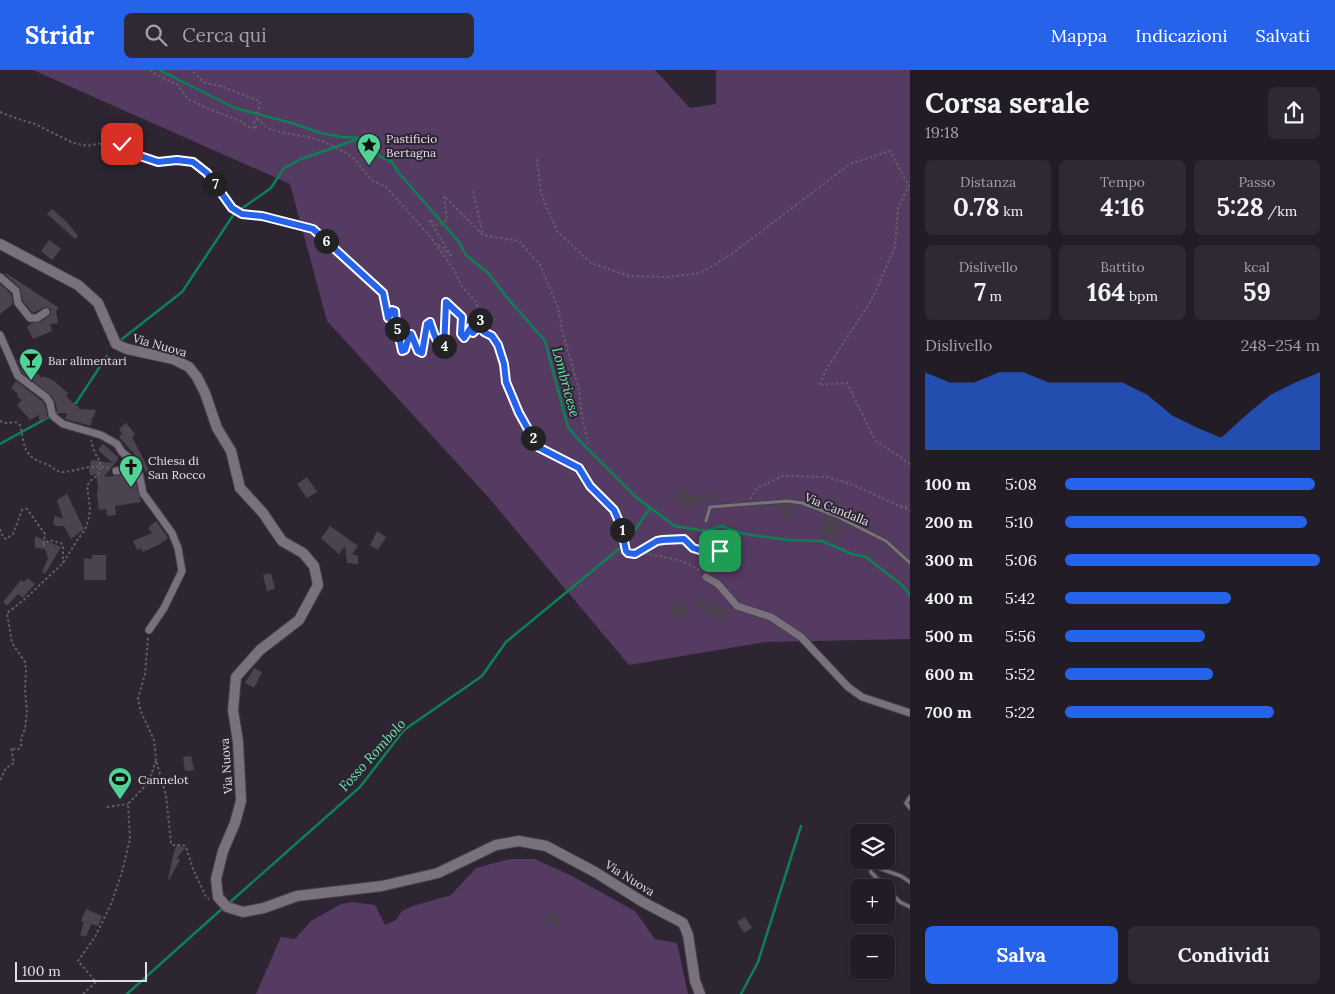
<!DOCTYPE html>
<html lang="it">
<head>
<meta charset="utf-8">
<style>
	:root { --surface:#221c26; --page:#2e2932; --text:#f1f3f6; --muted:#a2a1a7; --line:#3f3a43; --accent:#2563eb }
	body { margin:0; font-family:Lora,serif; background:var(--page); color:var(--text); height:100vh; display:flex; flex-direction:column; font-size:19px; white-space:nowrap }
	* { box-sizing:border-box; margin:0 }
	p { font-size:16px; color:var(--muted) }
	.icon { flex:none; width:28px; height:28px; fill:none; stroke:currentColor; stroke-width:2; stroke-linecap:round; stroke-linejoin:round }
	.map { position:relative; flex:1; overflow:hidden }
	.panel { display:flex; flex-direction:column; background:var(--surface); width:425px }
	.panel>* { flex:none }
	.controls { position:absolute; left:850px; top:754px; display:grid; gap:10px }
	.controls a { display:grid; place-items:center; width:45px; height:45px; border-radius:8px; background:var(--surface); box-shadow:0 1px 4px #0004,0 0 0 1px var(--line); font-size:25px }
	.scale { position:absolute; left:15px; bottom:12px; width:132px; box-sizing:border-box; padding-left:5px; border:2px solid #e3dee6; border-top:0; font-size:14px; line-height:18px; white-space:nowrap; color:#e3dee6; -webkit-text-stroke:4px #2d2532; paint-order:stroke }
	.pin { position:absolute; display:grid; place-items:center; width:42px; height:42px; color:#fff; margin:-21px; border-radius:10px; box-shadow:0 2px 8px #0006 }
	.km { position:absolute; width:25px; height:25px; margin:-12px; border-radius:50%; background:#222; color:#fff; font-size:14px; line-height:25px; text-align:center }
	.round { display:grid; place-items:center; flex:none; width:52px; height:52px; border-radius:8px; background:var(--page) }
	.overview { display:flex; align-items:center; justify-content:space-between; height:85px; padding:0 15px }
	h1 { font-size:28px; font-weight:700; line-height:38px }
	.stats { display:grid; grid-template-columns:repeat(3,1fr); gap:8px; height:85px; padding:5px 15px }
	.stats div { display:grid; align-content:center; border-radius:8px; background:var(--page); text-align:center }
	.stats b { font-size:25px; font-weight:700 }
	.stats small { font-size:14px; font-weight:400 }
	.stats p { font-size:14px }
	.chart { height:140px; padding:10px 15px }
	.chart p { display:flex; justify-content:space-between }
	.chart svg { width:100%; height:90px; margin-top:5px; fill:var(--accent); opacity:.7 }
	.button { display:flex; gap:10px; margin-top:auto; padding:10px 15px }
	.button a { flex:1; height:58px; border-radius:8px; background:var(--accent); color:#fff; font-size:20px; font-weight:700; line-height:58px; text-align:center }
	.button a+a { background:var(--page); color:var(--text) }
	ul { padding:0 15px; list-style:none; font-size:16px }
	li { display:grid; grid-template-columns:80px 60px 1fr; align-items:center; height:38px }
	li i { height:12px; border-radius:6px; background:var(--accent) }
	header { display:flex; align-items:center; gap:30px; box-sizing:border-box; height:70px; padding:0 25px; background:var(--accent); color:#fff }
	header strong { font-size:24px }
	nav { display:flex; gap:28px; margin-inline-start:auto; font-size:18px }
	.search { width:350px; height:45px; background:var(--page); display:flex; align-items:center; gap:12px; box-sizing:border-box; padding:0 18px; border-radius:8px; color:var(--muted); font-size:19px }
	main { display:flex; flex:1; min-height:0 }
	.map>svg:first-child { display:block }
	.green { fill:#553b62 }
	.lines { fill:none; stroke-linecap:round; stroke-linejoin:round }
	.stream { stroke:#0c8155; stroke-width:2.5 }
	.building { fill:#4c4351 }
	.lane-casing { stroke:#47404a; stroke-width:5.5 }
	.street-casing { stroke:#47404a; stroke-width:9 }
	.secondary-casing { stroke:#47404a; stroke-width:12 }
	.path { stroke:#655e69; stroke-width:2; stroke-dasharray:2.5 2.5; stroke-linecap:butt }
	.lane { stroke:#7a717f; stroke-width:3 }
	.street { stroke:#7a717f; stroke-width:7 }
	.secondary { stroke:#7a717f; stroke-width:10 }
	.route-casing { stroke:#fff; stroke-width:10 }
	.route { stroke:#2563eb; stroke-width:6 }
	.labels { text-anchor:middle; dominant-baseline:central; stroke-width:4; stroke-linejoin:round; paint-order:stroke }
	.poi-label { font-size:12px; fill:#e3dee6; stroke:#2d2532; text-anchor:start }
	.street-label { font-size:12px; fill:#e3dee6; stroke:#2d2532 }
	.water-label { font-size:14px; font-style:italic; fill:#67eaac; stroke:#2d2532 }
</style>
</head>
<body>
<header>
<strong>Stridr</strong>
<div class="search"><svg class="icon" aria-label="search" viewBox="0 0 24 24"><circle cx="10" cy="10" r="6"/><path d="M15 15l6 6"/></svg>Cerca qui</div>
<nav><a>Mappa</a><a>Indicazioni</a><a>Salvati</a></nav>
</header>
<main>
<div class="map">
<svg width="910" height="924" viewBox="0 0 910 924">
	<rect width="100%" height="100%" fill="#2d2532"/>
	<g class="green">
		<polygon points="33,0 655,0 690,38 716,34 716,0 910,0 910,569 766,572 629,595 489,428 327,251 290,114"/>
		<polygon points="510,789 535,789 572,806 635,841 655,869 677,873 688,924 256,924 281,867 295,869 311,851 341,834 352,832 375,835 385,855 396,850 402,841 413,836 451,825 476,798"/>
	</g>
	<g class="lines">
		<g class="stream">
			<polyline points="159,0 235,38 295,54 320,63 342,67 362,68 381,87 392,92 398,102 459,172 466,185 489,204 505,225 545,271 568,357 578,369 637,428 675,456 705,461 721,456 744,464 789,470 822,471 852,484 866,487 903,516 910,525"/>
			<polyline points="122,269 182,222 234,144 271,118 284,98 301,89 361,68"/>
			<polyline points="72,335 76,333 107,286"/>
			<polyline points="0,374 60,341"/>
			<polyline points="229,833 360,717 404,660 482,606 506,572 626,473 650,438"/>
			<polyline points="127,924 224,837"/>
			<polyline points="741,924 758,892 801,756"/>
		</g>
	</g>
	<g class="building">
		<polygon points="52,139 67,152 78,166 75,169 47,144"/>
		<polygon points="49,170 61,179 52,190 41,181"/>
		<polygon points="6,203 59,238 56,241 58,253 50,254 52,261 33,269 27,257 32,253 40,252 49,246 51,244 51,239 45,237 33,243 23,231 20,218 5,204"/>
		<polygon points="0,214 11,224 13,234 0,244"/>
		<polygon points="19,289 27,299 31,297 34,307 37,303 42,308 43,306 53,310 68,323 66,326 76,336 78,335 79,339 96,340 94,347 92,347 91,356 65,349 67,343 58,343 55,332 50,324 22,303 17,290"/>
		<polygon points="16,311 42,331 45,335 48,350 39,350 39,345 30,350 17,335 22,330 17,326 18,324 11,318"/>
		<polygon points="126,353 135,364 132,367 149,400 146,402 138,388 119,367 122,364 119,359"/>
		<polygon points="103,374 119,388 104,407 133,403 141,432 115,436 116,445 107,446 106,439 99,440 97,425 98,416 96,404 91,406 89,401 91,390 113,393 98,380"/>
		<polygon points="307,407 317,422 307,428 297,414"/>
		<polygon points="681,418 693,427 702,421 724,427 724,428 699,430 700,433 692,438 689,435 679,441 682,434 675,428"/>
		<polygon points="67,424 84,459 71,469 64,456 56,456 53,454 55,446 63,449 57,430"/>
		<polygon points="794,435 795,447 781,449 779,437"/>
		<polygon points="825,445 841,452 837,470 820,465"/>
		<polygon points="156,451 168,468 160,474 143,482 141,478 137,480 133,471 152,463 148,458"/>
		<polygon points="330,456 358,476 352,484 358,486 358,494 347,493 345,476 339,484 321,468"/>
		<polygon points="377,461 386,467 378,480 370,475"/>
		<polygon points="35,466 61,477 45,504 42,502 48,488 45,479 35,478"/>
		<polygon points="92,485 106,485 106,510 84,510 84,488 92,489"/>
		<polygon points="271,503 275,519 267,521 263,505"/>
		<polygon points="27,508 35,514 27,523 23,528 18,524 7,536 3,532 21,510 24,512"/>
		<polygon points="702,529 711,538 715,532 729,543 720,552 709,542 706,544 696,534"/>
		<polygon points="680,531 690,541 679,551 667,540"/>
		<polygon points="254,598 262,602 254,618 245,613"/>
		<polygon points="191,686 194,700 185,701 183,687"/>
		<polygon points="177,775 185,778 177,788 180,790 169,810 168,809 174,782"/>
		<polygon points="86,839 102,846 98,856 91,854 86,867 80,865 84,852 81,851"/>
		<polygon points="550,840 562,850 556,857 544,847"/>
		<polygon points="745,847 752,858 744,863 737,852"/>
	</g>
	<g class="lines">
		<g class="lane-casing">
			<g id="lane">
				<polyline points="706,451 710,437 787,431 802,433 836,446 886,471 910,493"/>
				<polyline points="910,727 906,733 910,738"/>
				<polyline points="886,818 871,802 870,795 901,806 910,812"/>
				<polyline points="886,818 900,832 910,837"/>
			</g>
		</g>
		<g class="street-casing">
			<g id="street">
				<polyline points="0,207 16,221 18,233 30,248 37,248 46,242"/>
				<polyline points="0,265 18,306 46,327 50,333 52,344 54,347 63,354 101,365 117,374 122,382 134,392 139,403 143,423 172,463 178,478 182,501 164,538 149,560"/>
				<polyline points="116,401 137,397"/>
				<polyline points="706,507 718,514 737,536 771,547 801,567 848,617 862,627 910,643"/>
			</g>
		</g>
		<g class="secondary-casing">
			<polyline id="secondary" points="0,174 78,215 98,233 116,274 127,279 173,289 189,297 197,307 205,323 217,358 231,381 240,418 263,443 282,471 303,483 314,496 318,515 299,550 260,580 236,607 233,640 238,672 241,731 235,753 223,781 216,809 218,827 227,837 243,842 264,838 297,826 382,816 438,803 496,775 519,771 546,776 595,802 643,832 683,853 688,865 695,911 700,924"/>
		</g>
		<g class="path">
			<path d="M150,0L155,4L178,15L188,29L212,40L240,51L249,57L257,58L254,53C258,47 258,38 260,31L220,16L205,13L191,0"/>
			<path d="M0,42L18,49L35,54L71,72L87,76L113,71L122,74L140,86L158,92L177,91L193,92L207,103L232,138L242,145L262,146L313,159L383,223L388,248L392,240L395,241V253L402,281L405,280L409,266L411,264L417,281L422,283L427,254L430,252C433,261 436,273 443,279L445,232L462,247L461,264L464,268L471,256L473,263L476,260L477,247L484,262L492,266L499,275L505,294L506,312L519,343L538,377L579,398L590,416L614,440L621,456L626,481L628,483L635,484L657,471L663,469H685L693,478L719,486L722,485C718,478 707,476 701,470L705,455"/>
			<polyline points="257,49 267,58 280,62 308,67 325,72 344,82 355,89 371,110 386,117 430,166 455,201 461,215 477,233 477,247"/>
			<polyline points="537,89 541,123 557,161 591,193 629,206 668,207 701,203 733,183 850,94 890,81 909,116 898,137 895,177 871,231 827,298 819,315 847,313 875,370 910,394"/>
			<polyline points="473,121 483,165"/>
			<polyline points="438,176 440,175 452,187 429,150 437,155 443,153 447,150 444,126 483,165 519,171 540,195 558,237 562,260 579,320 582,346 588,373"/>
			<path d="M0,351L6,353L16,352L20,355C25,376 22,386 46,394C52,396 55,402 63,402C80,401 93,392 110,399"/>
			<polyline points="750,429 757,418 783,406 827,407 854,415 910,441"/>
			<polyline points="900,436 910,437"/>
			<polyline points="0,459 3,467 6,469 13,464 22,440 27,439 45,464 43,476"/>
			<polyline points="43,476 49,470 61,473 63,476 63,493"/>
			<path d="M640,482C658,487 686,488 701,502"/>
			<polyline points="148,568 145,604 138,629 141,642 154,670 156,690"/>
			<polyline points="0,710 6,698 14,693 11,678 17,680 21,677 21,668 25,659 27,641 25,620 26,601 25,592 12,573 7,543 24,530 63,493 78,469 85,460 89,448 90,438 87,416 90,411 98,405 100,400 100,392 95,383 91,370"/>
			<polyline points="107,737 128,734"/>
			<polyline points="83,924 96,912 78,891 95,867 111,834 122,802 130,769 128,734 149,712 156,690 166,725 171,773 173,775 183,775 186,777 193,799 206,827 209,829"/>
		</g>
		<use href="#lane" class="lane"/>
		<use href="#street" class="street"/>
		<use href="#secondary" class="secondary"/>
	</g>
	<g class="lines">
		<g class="route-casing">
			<path id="route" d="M122,74L140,86L158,92L177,90L193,92L207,103L232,138L242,144L262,146L313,159L383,223L388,248L392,240L395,241L396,253L402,281L405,280L409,266L411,264L418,281L422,283L427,254L430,252C433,261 436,273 444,279L446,232L462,247L461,264L464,268L472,256L473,263L476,260L477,247L484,262L492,266L498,275L504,294L506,312L519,343L538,377L579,398L590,416L614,440L621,456L626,481L628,483L635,484L657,471L663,470L684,469L693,478L719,486L722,485L720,481"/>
		</g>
		<use href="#route" class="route"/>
	</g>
	<defs>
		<g id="sight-pin" transform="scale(1.25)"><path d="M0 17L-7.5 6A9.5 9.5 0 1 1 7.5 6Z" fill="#51d398" stroke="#2d2532"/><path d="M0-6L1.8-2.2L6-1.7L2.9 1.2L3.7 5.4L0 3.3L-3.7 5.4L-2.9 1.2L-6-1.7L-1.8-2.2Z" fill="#111"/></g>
		<g id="bar-pin" transform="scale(1.25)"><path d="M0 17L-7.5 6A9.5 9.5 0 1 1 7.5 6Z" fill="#51d398" stroke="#2d2532"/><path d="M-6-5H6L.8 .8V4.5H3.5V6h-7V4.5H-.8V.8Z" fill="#111"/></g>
		<g id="church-pin" transform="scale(1.25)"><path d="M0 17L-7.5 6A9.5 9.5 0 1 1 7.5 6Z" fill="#51d398" stroke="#2d2532"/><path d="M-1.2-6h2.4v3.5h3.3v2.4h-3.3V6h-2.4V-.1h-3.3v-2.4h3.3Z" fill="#111"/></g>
		<g id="stadium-pin" transform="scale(1.25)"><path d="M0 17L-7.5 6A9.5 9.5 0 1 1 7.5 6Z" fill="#51d398" stroke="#2d2532"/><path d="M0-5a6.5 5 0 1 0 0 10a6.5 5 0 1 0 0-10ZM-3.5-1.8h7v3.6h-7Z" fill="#111"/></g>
	</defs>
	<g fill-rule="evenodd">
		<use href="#sight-pin" x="369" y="75"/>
		<use href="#bar-pin" x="31" y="290"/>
		<use href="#church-pin" x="131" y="397"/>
		<use href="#stadium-pin" x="120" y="709"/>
	</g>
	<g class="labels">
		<g class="poi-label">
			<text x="386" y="68">Pastificio<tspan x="386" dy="14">Bertagna</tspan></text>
			<text x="48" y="290">Bar alimentari</text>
			<text x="148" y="390">Chiesa di<tspan x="148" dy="14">San Rocco</tspan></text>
			<text x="138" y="709">Cannelot</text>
		</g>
		<g class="street-label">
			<text transform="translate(160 275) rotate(16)">Via Nuova</text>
			<text transform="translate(837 439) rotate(22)">Via Candalla</text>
			<text transform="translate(226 696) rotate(-94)">Via Nuova</text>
			<text transform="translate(630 808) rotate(32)">Via Nuova</text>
		</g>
		<g class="water-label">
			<text transform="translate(566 312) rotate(75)">Lombricese</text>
			<text transform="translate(372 685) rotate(-48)">Fosso Rombolo</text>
		</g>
	</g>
</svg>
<div class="controls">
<a><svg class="icon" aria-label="layers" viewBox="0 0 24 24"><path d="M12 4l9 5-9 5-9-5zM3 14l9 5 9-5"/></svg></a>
<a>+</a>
<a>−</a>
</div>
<div class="scale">100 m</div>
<div class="pin" style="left:720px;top:481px;background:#1e9e55"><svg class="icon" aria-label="arrive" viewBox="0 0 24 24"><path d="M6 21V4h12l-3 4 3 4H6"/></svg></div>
<div class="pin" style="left:122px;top:74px;background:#d93025"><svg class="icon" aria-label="check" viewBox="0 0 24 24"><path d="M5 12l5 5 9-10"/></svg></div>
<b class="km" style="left:622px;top:460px">1</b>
<b class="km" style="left:533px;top:368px">2</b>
<b class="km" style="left:480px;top:250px">3</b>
<b class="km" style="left:444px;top:276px">4</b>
<b class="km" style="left:397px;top:259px">5</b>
<b class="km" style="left:326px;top:171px">6</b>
<b class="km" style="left:215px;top:114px">7</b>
</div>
<section class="panel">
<div class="overview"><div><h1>Corsa serale</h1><p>19:18</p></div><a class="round"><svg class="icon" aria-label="share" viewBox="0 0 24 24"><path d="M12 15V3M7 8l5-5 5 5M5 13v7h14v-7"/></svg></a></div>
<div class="stats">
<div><p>Distanza</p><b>0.78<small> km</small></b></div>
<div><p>Tempo</p><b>4:16</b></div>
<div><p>Passo</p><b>5:28<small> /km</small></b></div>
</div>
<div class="stats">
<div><p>Dislivello</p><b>7<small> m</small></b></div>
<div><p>Battito</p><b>164<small> bpm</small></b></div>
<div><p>kcal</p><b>59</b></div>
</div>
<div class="chart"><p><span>Dislivello</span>248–254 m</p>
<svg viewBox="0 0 160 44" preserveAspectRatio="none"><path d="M0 44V6L10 11L20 11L30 6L40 6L50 11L60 11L70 11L80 11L90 17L100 27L110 33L120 38L130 27L140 17L150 11L160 6V44z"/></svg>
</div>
<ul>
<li><b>100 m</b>5:08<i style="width:98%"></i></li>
<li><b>200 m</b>5:10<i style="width:95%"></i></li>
<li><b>300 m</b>5:06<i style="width:100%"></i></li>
<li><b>400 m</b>5:42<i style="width:65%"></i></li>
<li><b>500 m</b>5:56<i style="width:55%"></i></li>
<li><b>600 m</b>5:52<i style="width:58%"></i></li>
<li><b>700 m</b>5:22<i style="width:82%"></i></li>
</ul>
<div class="button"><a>Salva</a><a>Condividi</a></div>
</section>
</main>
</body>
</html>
